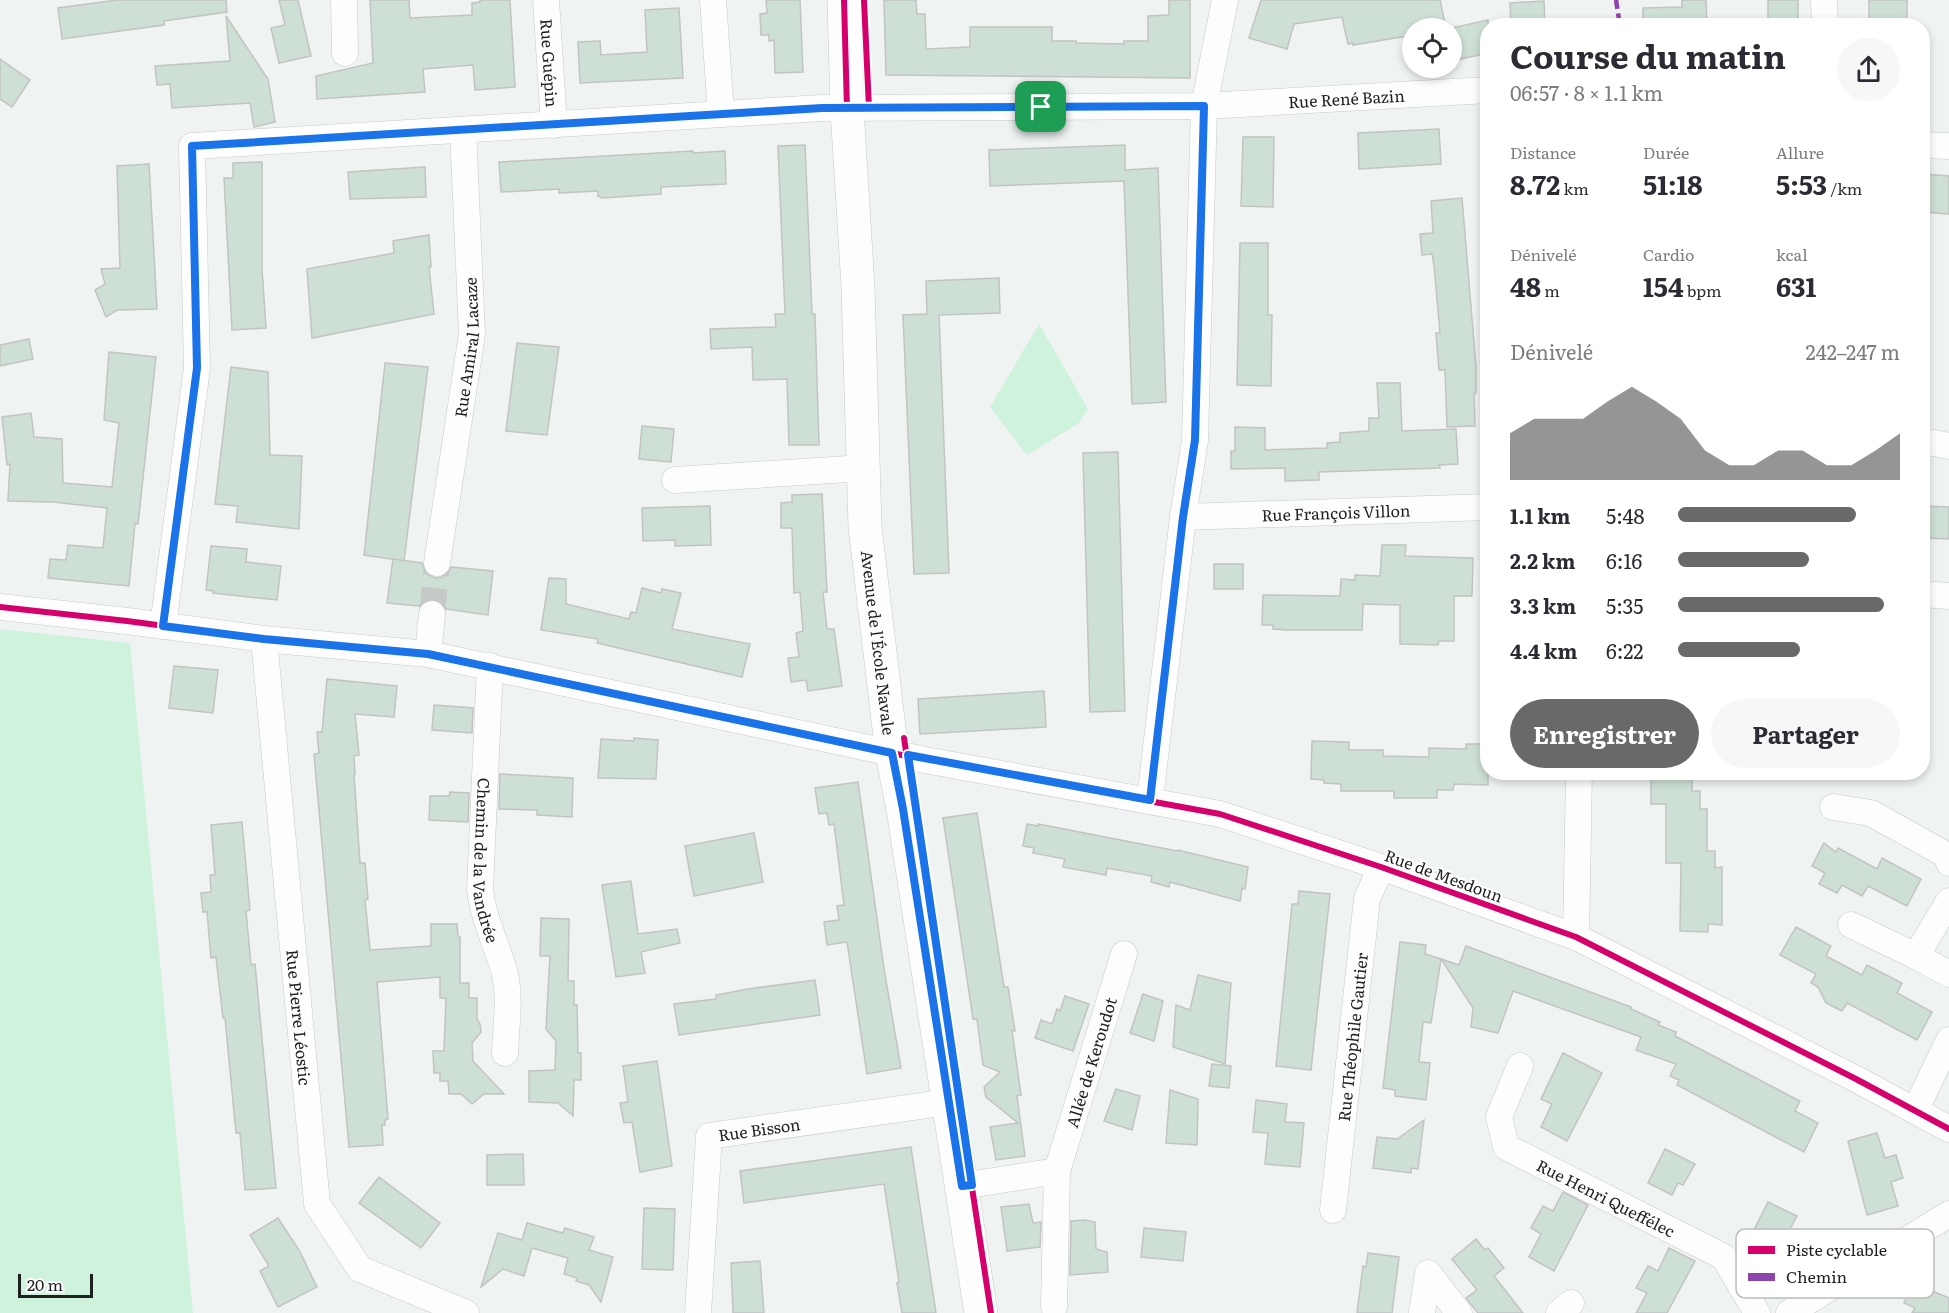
<!DOCTYPE html>
<html lang="fr">
<head>
<meta charset="utf-8">
<style>
	:root { --surface:#fff; --page:#f7f7f7; --text:#2b2b33; --muted:#7c7c81; --accent:#676a68 }
	body { margin:0; font-family:Literata,serif; background:var(--page); color:var(--text); height:100vh; display:flex; flex-direction:column; font-size:22px; white-space:nowrap }
	* { box-sizing:border-box; margin:0 }
	p { font-size:20px; color:var(--muted) }
	.icon { flex:none; width:33px; height:33px; fill:none; stroke:currentColor; stroke-width:2; stroke-linecap:round; stroke-linejoin:round }
	.map { position:relative; flex:1; overflow:hidden }
	.sheet { position:absolute; left:1480px; top:18px; width:450px; height:762px; display:flex; flex-direction:column; background:var(--surface); border-radius:24px; box-shadow:0 3px 9px #0003 }
	.sheet>* { flex:none }
	.fabs { position:absolute; left:1402px; top:18px; display:grid; gap:12px }
	.fabs a { display:grid; place-items:center; width:60px; height:60px; border-radius:50%; background:var(--surface); box-shadow:0 3px 9px #0003; font-size:30px }
	.scale { position:absolute; left:18px; bottom:15px; width:75px; box-sizing:border-box; padding-left:6px; border:3px solid #1e201f; border-top:0; font-size:16px; line-height:21px; white-space:nowrap; color:#1e201f; -webkit-text-stroke:4px #fff; paint-order:stroke }
	.pin { position:absolute; display:grid; place-items:center; width:51px; height:51px; color:#fff; margin:-26px; border-radius:12px; box-shadow:0 3px 9px #0006 }
	.round { display:grid; place-items:center; flex:none; width:63px; height:63px; border-radius:32px; background:var(--page) }
	.head { display:flex; align-items:center; justify-content:space-between; height:102px; padding:0 30px }
	h1 { font-size:33px; font-weight:700; line-height:45px }
	.figures { display:grid; grid-template-columns:repeat(3,1fr); gap:9px; height:102px; padding:6px 30px }
	.figures div { display:grid; align-content:center }
	.figures b { font-size:26px; font-weight:700 }
	.figures small { font-size:16px; font-weight:400 }
	.figures p { font-size:16px }
	.chart { height:168px; padding:12px 30px }
	.chart p { display:flex; justify-content:space-between }
	.chart svg { width:100%; height:108px; margin-top:6px; fill:var(--accent); opacity:.7 }
	.cta { display:flex; gap:12px; margin-top:auto; padding:12px 30px }
	.cta a { flex:1; height:69px; border-radius:36px; background:var(--accent); color:#fff; font-size:24px; font-weight:700; line-height:69px; text-align:center }
	.cta a+a { background:var(--page); color:var(--text) }
	ul { padding:0 30px; list-style:none; font-size:20px }
	li { display:grid; grid-template-columns:96px 72px 1fr; align-items:center; height:45px }
	li i { height:15px; border-radius:8px; background:var(--accent) }
	.map>svg:first-child { display:block }
	.green { fill:#cef2dc }
	.building { fill:#cee0d6; stroke:#c1c4c2; stroke-width:1.5 }
	.lines { fill:none; stroke-linecap:round; stroke-linejoin:round }
	.street-tunnel { stroke:#c5c9c7; stroke-width:26; stroke-dasharray:26 13; stroke-linecap:butt }
	.street-casing { stroke:#c8cbc9; stroke-width:27 }
	.secondary-casing { stroke:#c8cbc9; stroke-width:34 }
	.street { stroke:#fdfdfd; stroke-width:26 }
	.secondary { stroke:#fdfdfd; stroke-width:33 }
	.quiet { stroke:#8e44ad; stroke-width:4.5; stroke-dasharray:9 4.5; stroke-linecap:butt }
	.cycleway-casing { stroke:#fff; stroke-width:10 }
	.cycleway { stroke:#d6006c; stroke-width:6 }
	.route-casing { stroke:#fff; stroke-width:12 }
	.route { stroke:#1a73e8; stroke-width:8 }
	.labels { text-anchor:middle; dominant-baseline:central; stroke-width:4.5; stroke-linejoin:round; paint-order:stroke }
	.street-label { font-size:16px; fill:#1e201f; stroke:#fff }
	.key { fill:#fff; stroke:#bcbcbc; stroke-width:1.5 }
	.key-label { font-size:16px; fill:#1e201f }
</style>
</head>
<body>
<div class="map">
<svg width="1949" height="1313" viewBox="0 0 1949 1313">
	<rect width="100%" height="100%" fill="#eff3f1"/>
	<g class="green">
		<polygon points="1039,324 1088,409 1079,423 1027,455 990,407"/>
		<polygon points="0,629 130,643 193,1313 0,1313"/>
	</g>
	<g class="building">
		<polygon points="117,0 226,0 227,12 164,21 164,25 62,39 58,8"/>
		<polygon points="279,0 298,0 311,56 279,63 271,28 285,25"/>
		<polygon points="370,0 409,0 410,18 472,15 472,3 480,2 480,0 510,0 515,87 475,90 473,65 423,69 425,92 317,99 316,76 373,63"/>
		<polygon points="766,0 800,0 803,72 775,73 774,40 769,41 769,35 761,35 760,14 767,13"/>
		<polygon points="884,0 916,0 917,14 925,14 926,49 970,47 970,27 1052,27 1052,41 1076,41 1076,43 1124,44 1124,41 1148,41 1148,16 1169,15 1169,0 1190,0 1190,78 886,75"/>
		<polygon points="1261,0 1440,0 1446,28 1413,28 1413,35 1353,45 1353,43 1348,44 1342,17 1294,24 1287,49 1249,38"/>
		<polygon points="1682,0 1706,0 1707,26 1643,26 1643,8 1682,7"/>
		<rect x="1768" y="0" width="30" height="26"/>
		<rect x="1869" y="0" width="38" height="26"/>
		<polygon points="1544,1 1545,26 1511,26 1510,3"/>
		<polygon points="679,8 683,78 580,83 578,42 600,41 601,55 647,52 645,10"/>
		<polygon points="226,16 268,79 275,122 254,127 250,103 172,108 170,84 157,85 155,66 230,61"/>
		<polygon points="1488,20 1488,53 1452,61 1452,28"/>
		<polygon points="0,59 30,80 12,107 0,99"/>
		<polygon points="1439,129 1441,164 1359,169 1358,133"/>
		<polygon points="1243,137 1274,137 1273,207 1241,206"/>
		<polygon points="805,145 812,314 815,314 819,445 789,445 787,379 753,380 752,347 711,349 710,329 776,327 775,314 785,314 778,146"/>
		<polygon points="1125,145 1125,170 1158,168 1166,402 1132,404 1124,181 990,186 989,150"/>
		<polygon points="693,151 693,153 725,151 726,184 661,187 661,194 602,198 598,196 598,191 559,193 559,189 501,192 499,162"/>
		<polygon points="262,162 262,268 266,328 232,330 224,178 233,178 233,163"/>
		<polygon points="149,164 157,309 117,310 106,317 95,290 105,284 101,269 120,268 117,166"/>
		<polygon points="425,167 426,197 350,199 348,172"/>
		<polygon points="1923,174 1949,176 1949,214 1923,212"/>
		<polygon points="1462,198 1476,367 1476,393 1474,394 1475,426 1447,427 1445,370 1439,370 1436,333 1440,333 1434,265 1432,254 1422,255 1420,234 1433,233 1431,201"/>
		<polygon points="429,235 431,267 429,267 434,314 312,338 307,269 394,253 393,241"/>
		<polygon points="1240,243 1268,243 1268,315 1272,315 1271,386 1237,385"/>
		<polygon points="999,278 1000,313 939,315 949,573 914,574 903,315 927,314 926,281"/>
		<polygon points="29,339 33,359 0,366 0,345"/>
		<polygon points="517,343 559,347 547,435 506,431"/>
		<polygon points="109,352 156,357 138,524 135,523 129,586 48,578 50,559 66,560 68,545 103,548 107,508 53,502 8,501 10,464 7,465 2,417 31,413 34,437 62,439 63,483 112,487 119,423 104,420"/>
		<polygon points="385,363 428,367 404,561 364,555"/>
		<polygon points="231,367 268,372 270,455 302,456 299,529 236,522 238,506 215,504"/>
		<polygon points="1377,383 1400,383 1402,431 1456,429 1458,464 1439,465 1440,468 1319,472 1319,480 1285,481 1285,468 1231,469 1231,451 1235,451 1235,427 1265,428 1265,450 1327,448 1327,443 1340,442 1340,433 1369,431 1369,418 1379,418"/>
		<polygon points="642,426 674,429 671,462 639,459"/>
		<polygon points="1118,452 1125,711 1090,712 1083,453"/>
		<polygon points="822,494 827,592 823,592 827,629 834,629 842,686 808,691 806,680 791,682 788,658 799,657 796,633 803,631 800,592 794,593 792,528 781,528 781,503 792,502 792,495"/>
		<polygon points="710,506 711,545 675,546 675,540 643,541 642,508"/>
		<polygon points="1923,506 1949,507 1949,539 1923,538"/>
		<polygon points="1382,545 1406,545 1405,556 1473,558 1472,596 1454,596 1454,641 1439,641 1438,645 1400,644 1400,605 1363,604 1362,630 1287,630 1273,629 1273,625 1262,625 1263,595 1340,596 1341,579 1355,580 1355,575 1380,576"/>
		<polygon points="211,546 247,549 246,562 281,566 277,600 213,593 214,591 206,590"/>
		<polygon points="393,559 422,563 427,574 435,578 443,577 448,573 451,567 493,571 488,615 446,609 441,602 434,599 425,601 419,606 387,603"/>
		<rect x="1214" y="564" width="29" height="25"/>
		<polygon points="549,578 566,579 566,604 629,619 631,612 636,613 642,588 661,593 662,589 681,593 672,629 750,644 742,677 597,643 598,639 541,630"/>
		<polygon points="174,666 218,670 213,713 169,708"/>
		<polygon points="327,679 397,686 394,717 355,714 359,755 354,756 355,774 354,774 360,863 365,863 368,899 365,900 370,950 431,946 431,924 457,924 458,936 460,937 460,983 469,983 469,998 477,998 477,1019 480,1024 481,1032 472,1043 473,1061 504,1094 484,1094 472,1104 461,1094 449,1094 448,1081 440,1081 440,1073 434,1073 433,1051 444,1051 446,998 440,998 440,977 377,982 388,1119 385,1120 385,1125 382,1125 383,1145 349,1147 314,754 319,753 317,732 322,732"/>
		<polygon points="1044,691 1046,727 920,734 918,699"/>
		<polygon points="434,705 473,708 472,733 432,730"/>
		<polygon points="634,738 658,740 656,779 598,778 601,739 634,741"/>
		<polygon points="1312,741 1349,742 1349,750 1383,750 1383,756 1429,757 1429,748 1466,749 1466,744 1488,744 1488,785 1454,784 1453,790 1437,790 1437,798 1394,798 1394,791 1341,791 1341,784 1324,783 1324,780 1311,779"/>
		<polygon points="1651,772 1692,772 1692,791 1700,791 1700,809 1707,809 1707,851 1715,851 1715,868 1722,867 1722,925 1708,924 1708,932 1680,931 1681,863 1666,863 1666,804 1651,804"/>
		<polygon points="500,774 573,778 572,817 537,815 537,810 499,809"/>
		<polygon points="858,782 884,969 901,1068 867,1074 847,942 827,945 824,922 839,920 837,906 844,905 834,824 829,825 827,813 819,814 815,788"/>
		<polygon points="450,792 469,793 468,822 429,820 430,796 449,796"/>
		<polygon points="977,813 1004,987 1008,987 1015,1031 1012,1030 1021,1095 1017,1096 1025,1156 996,1160 990,1127 1018,1123 986,1097 984,1087 1000,1072 983,1065 977,1019 973,1019 943,818"/>
		<polygon points="242,822 250,910 246,911 251,965 255,964 276,1188 245,1190 240,1133 236,1133 225,1018 223,1018 216,957 211,958 207,912 203,912 201,893 211,892 210,875 215,875 211,825"/>
		<polygon points="1027,824 1038,826 1038,824 1177,851 1178,850 1248,867 1245,889 1242,888 1240,901 1170,882 1169,887 1151,882 1152,876 1107,868 1106,875 1063,867 1065,859 1033,853 1034,848 1023,846"/>
		<polygon points="754,833 763,882 694,896 685,846"/>
		<polygon points="1824,843 1836,852 1838,848 1877,869 1882,858 1921,879 1907,906 1868,886 1862,896 1842,885 1837,893 1819,884 1825,873 1812,866"/>
		<polygon points="631,881 638,934 677,929 680,943 641,952 645,973 616,977 602,885"/>
		<polygon points="1299,891 1330,894 1311,1070 1276,1066 1292,904 1298,904"/>
		<polygon points="541,918 569,919 568,981 574,981 574,1005 577,1005 578,1053 581,1053 581,1080 574,1080 573,1116 558,1103 529,1102 529,1071 555,1070 556,1041 546,1029 550,956 540,956"/>
		<polygon points="1796,927 1831,946 1826,956 1862,975 1867,965 1902,983 1897,993 1932,1012 1917,1040 1847,1003 1842,1011 1826,1003 1818,987 1811,983 1816,974 1780,955"/>
		<polygon points="1400,942 1426,945 1425,954 1441,959 1431,1023 1423,1022 1419,1062 1430,1063 1426,1100 1395,1096 1395,1090 1383,1088"/>
		<polygon points="1466,946 1631,1007 1631,1009 1660,1022 1658,1025 1676,1032 1675,1036 1800,1101 1795,1111 1818,1123 1804,1152 1677,1085 1679,1080 1670,1076 1676,1064 1636,1050 1641,1037 1513,991 1498,1033 1471,1027 1473,1008 1441,959 1459,965"/>
		<polygon points="1198,975 1231,983 1225,1064 1173,1047 1176,1005 1190,1010"/>
		<polygon points="815,980 820,1015 679,1035 674,1004 716,999 716,995 748,989"/>
		<polygon points="1143,994 1163,1001 1154,1041 1130,1033"/>
		<polygon points="1065,996 1089,1004 1073,1051 1035,1038 1041,1020 1052,1024 1057,1009 1060,1011"/>
		<polygon points="1563,1053 1602,1073 1567,1141 1541,1127 1552,1104 1541,1099"/>
		<polygon points="657,1061 672,1166 640,1172 632,1122 624,1123 620,1103 628,1102 623,1066"/>
		<polygon points="1212,1064 1231,1066 1229,1088 1209,1086"/>
		<polygon points="1116,1089 1140,1096 1132,1130 1104,1121"/>
		<polygon points="1170,1090 1198,1099 1197,1145 1166,1143"/>
		<polygon points="1256,1100 1287,1104 1285,1122 1304,1123 1300,1167 1265,1164 1268,1133 1253,1132"/>
		<polygon points="1424,1120 1418,1169 1411,1168 1411,1173 1373,1168 1377,1137 1397,1139"/>
		<polygon points="1877,1133 1885,1158 1896,1155 1903,1178 1891,1182 1898,1206 1867,1215 1848,1141"/>
		<polygon points="911,1147 936,1313 902,1313 897,1283 899,1282 884,1184 744,1203 740,1171"/>
		<polygon points="1665,1149 1695,1164 1683,1185 1678,1183 1672,1195 1648,1183"/>
		<polygon points="523,1154 524,1185 487,1185 487,1155"/>
		<polygon points="379,1177 440,1223 421,1248 359,1203"/>
		<polygon points="1563,1192 1588,1205 1554,1271 1529,1257 1541,1234 1531,1228 1543,1206 1553,1211"/>
		<polygon points="1768,1202 1797,1216 1784,1240 1781,1238 1775,1248 1751,1236"/>
		<polygon points="1029,1204 1033,1223 1041,1222 1040,1247 1007,1251 1001,1207"/>
		<polygon points="644,1208 675,1209 673,1270 642,1269"/>
		<polygon points="278,1218 299,1250 317,1287 278,1307 260,1271 269,1266 250,1235"/>
		<polygon points="1085,1220 1095,1222 1096,1249 1107,1252 1108,1272 1070,1275 1071,1221"/>
		<polygon points="527,1223 563,1233 565,1228 594,1237 589,1250 613,1257 601,1302 589,1285 576,1281 577,1278 564,1274 568,1258 532,1248 524,1276 503,1269 481,1287 498,1233 522,1240"/>
		<polygon points="1144,1228 1186,1232 1183,1261 1141,1257"/>
		<polygon points="1476,1239 1485,1250 1488,1248 1504,1268 1494,1276 1523,1313 1478,1313 1466,1298 1477,1290 1452,1259"/>
		<polygon points="1669,1248 1695,1261 1667,1313 1636,1313 1647,1293 1636,1288 1648,1266 1658,1271"/>
		<polygon points="1368,1253 1399,1257 1392,1313 1357,1313 1363,1266 1366,1267"/>
		<polygon points="760,1261 764,1313 733,1313 731,1263"/>
		<polygon points="1913,1283 1949,1298 1949,1313 1912,1313 1915,1308 1904,1303"/>
	</g>
	<g class="lines">
		<polyline class="street-tunnel" points="432,614 437,563"/>
		<g class="street-casing">
			<g id="street">
				<polyline points="344,0 345,53"/>
				<path id="s1" d="M546,0L554,125"/>
				<polyline points="713,0 721,114"/>
				<polyline points="1824,0 1825,26"/>
				<polyline points="1923,145 1949,146"/>
				<polyline points="1923,441 1949,446"/>
				<polyline points="675,480 864,468"/>
				<path id="s2" d="M1183,517L1488,507"/>
				<path id="s3" d="M437,563L472,334L463,130"/>
				<polyline points="1923,594 1949,596"/>
				<polyline points="0,607 127,621 264,639 428,654 925,760 1220,814 1381,867 1576,937 1856,1079 1949,1129"/>
				<path id="s4" d="M163,626L197,368L192,146L822,108L1204,106L1488,90"/>
				<path id="s5" d="M264,639L317,1204L360,1269L466,1313"/>
				<polyline points="428,654 432,614"/>
				<path id="s6" d="M490,666L480,889C483,918 496,943 504,970C511,996 506,1026 505,1053"/>
				<polyline points="1150,800 1183,517 1195,440 1204,106 1225,0"/>
				<polyline points="1833,807 1871,813 1948,856 1949,863"/>
				<polyline points="1949,901 1916,956 1949,974"/>
				<polyline points="1851,925 1916,956"/>
				<polyline points="1576,937 1579,772"/>
				<path id="s7" d="M1520,1066L1499,1117L1506,1147L1724,1257L1757,1313"/>
				<polyline points="1915,1111 1949,1040"/>
				<path id="s8" d="M962,1186L1057,1171L1124,954"/>
				<path id="s9" d="M1333,1210L1367,899L1381,867"/>
				<polyline points="1054,1307 1057,1171"/>
				<path id="s10" d="M698,1313L709,1136L949,1102"/>
				<polyline points="1422,1313 1428,1273 1459,1313"/>
				<polyline points="1559,1313 1571,1303"/>
				<polyline points="1789,1313 1949,1214"/>
			</g>
		</g>
		<g class="secondary-casing">
			<g id="secondary">
				<path id="s11" d="M844,0L847,109L858,287L865,527L892,753L903,809L981,1313"/>
			</g>
		</g>
		<use href="#street" class="street"/>
		<use href="#secondary" class="secondary"/>
		<polyline class="quiet" points="1616,0 1620,26"/>
		<g class="cycleway-casing">
			<g id="cycleway">
				<polyline points="844,0 847,109"/>
				<polyline points="864,0 869,108"/>
				<polyline points="0,607 127,621 264,639 428,654 925,760 1220,814 1381,867 1576,937 1856,1079 1949,1129"/>
				<polyline points="904,738 991,1313"/>
				<polyline points="892,753 903,809 948,1096"/>
			</g>
		</g>
		<use href="#cycleway" class="cycleway"/>
	</g>
	<g class="lines">
		<g class="route-casing">
			<polygon id="route" points="1204,106 1195,440 1183,517 1150,800 908,755 972,1185 962,1186 903,809 892,753 428,654 264,639 163,626 197,368 192,146 822,108"/>
		</g>
		<use href="#route" class="route"/>
	</g>
	<g class="labels">
		<g class="street-label">
			<text stroke="none"><textPath href="#s1" startOffset="63">Rue Guépin</textPath></text>
			<text stroke="none"><textPath href="#s4" startOffset="1638">Rue René Bazin</textPath></text>
			<text stroke="none"><textPath href="#s3" startOffset="218">Rue Amiral Lacaze</textPath></text>
			<text stroke="none"><textPath href="#s2" startOffset="153">Rue François Villon</textPath></text>
			<text stroke="none"><textPath href="#s11" startOffset="644">Avenue de l'École Navale</textPath></text>
			<text stroke="none"><textPath href="#s6" startOffset="195">Chemin de la Vandrée</textPath></text>
			<text transform="translate(1444 875) rotate(20)">Rue de Mesdoun</text>
			<text stroke="none"><textPath href="#s5" startOffset="380">Rue Pierre Léostic</textPath></text>
			<text stroke="none"><textPath href="#s9" startOffset="174">Rue Théophile Gautier</textPath></text>
			<text stroke="none"><textPath href="#s8" startOffset="210">Allée de Keroudot</textPath></text>
			<text stroke="none"><textPath href="#s10" startOffset="228">Rue Bisson</textPath></text>
			<text stroke="none"><textPath href="#s7" startOffset="198">Rue Henri Queffélec</textPath></text>
		</g>
	</g>
	<rect x="1736" y="1229" width="198" height="69" rx="9" class="key"/>
	<rect x="1748" y="1246" width="27" height="8" fill="#d6006c"/>
	<rect x="1748" y="1273" width="27" height="8" fill="#8e44ad"/>
	<g class="key-label">
		<text x="1786" y="1256">Piste cyclable</text>
		<text x="1786" y="1283">Chemin</text>
	</g>
</svg>
<div class="fabs">
<a><svg class="icon" aria-label="locate" viewBox="0 0 24 24"><circle cx="12" cy="12" r="6"/><path d="M12 2v4M12 18v4M2 12h4M18 12h4"/></svg></a>
</div>
<div class="scale">20 m</div>
<div class="pin" style="left:1041px;top:107px;background:#1e9e55"><svg class="icon" aria-label="arrive" viewBox="0 0 24 24"><path d="M6 21V4h12l-3 4 3 4H6"/></svg></div>
<section class="sheet">
<div class="head"><div><h1>Course du matin</h1><p>06:57 · 8 × 1.1 km</p></div><a class="round"><svg class="icon" aria-label="share" viewBox="0 0 24 24"><path d="M12 15V3M7 8l5-5 5 5M5 13v7h14v-7"/></svg></a></div>
<div class="figures">
<div><p>Distance</p><b>8.72<small> km</small></b></div>
<div><p>Durée</p><b>51:18</b></div>
<div><p>Allure</p><b>5:53<small> /km</small></b></div>
</div>
<div class="figures">
<div><p>Dénivelé</p><b>48<small> m</small></b></div>
<div><p>Cardio</p><b>154<small> bpm</small></b></div>
<div><p>kcal</p><b>631</b></div>
</div>
<div class="chart"><p><span>Dénivelé</span>242–247 m</p>
<svg viewBox="0 0 160 44" preserveAspectRatio="none"><path d="M0 44V25L10 19L20 19L30 19L40 12L50 6L60 12L70 19L80 32L90 38L100 38L110 32L120 32L130 38L140 38L150 32L160 25V44z"/></svg>
</div>
<ul>
<li><b>1.1 km</b>5:48<i style="width:80%"></i></li>
<li><b>2.2 km</b>6:16<i style="width:59%"></i></li>
<li><b>3.3 km</b>5:35<i style="width:93%"></i></li>
<li><b>4.4 km</b>6:22<i style="width:55%"></i></li>
</ul>
<div class="cta"><a>Enregistrer</a><a>Partager</a></div>
</section>
</div>
</body>
</html>
